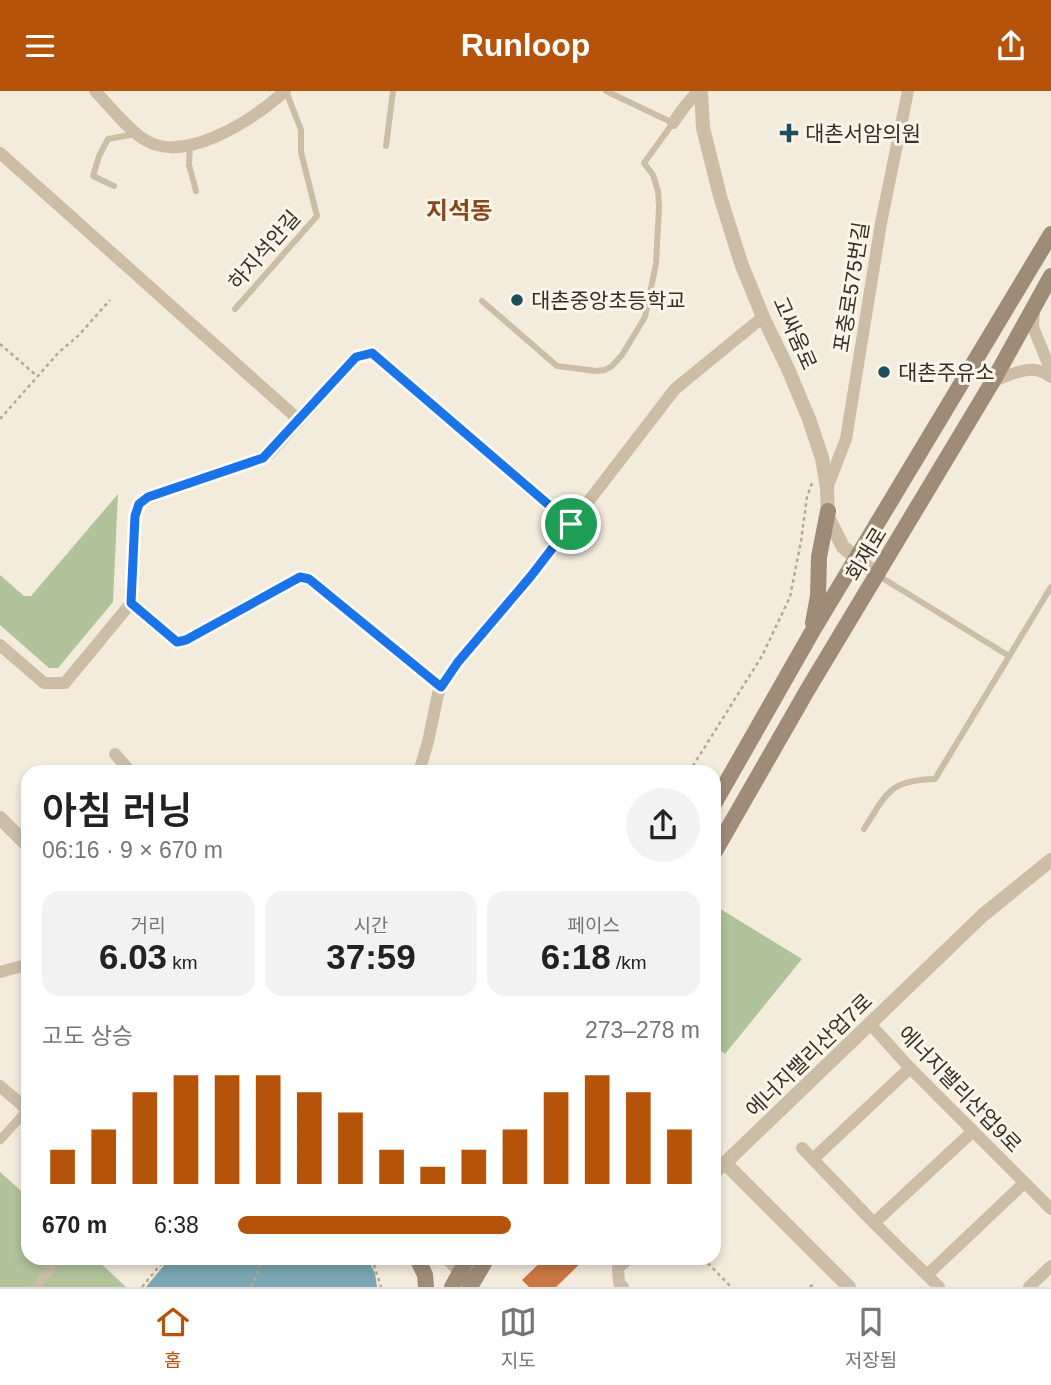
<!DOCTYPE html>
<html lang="ko">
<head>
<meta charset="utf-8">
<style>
	:root { --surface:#fff; --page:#f2f2f2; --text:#222; --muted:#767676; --line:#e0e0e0; --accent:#b45309 }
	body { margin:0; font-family:Arial,"Noto Sans KR",sans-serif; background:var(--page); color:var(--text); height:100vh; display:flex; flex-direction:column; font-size:26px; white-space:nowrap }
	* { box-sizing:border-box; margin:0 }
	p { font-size:23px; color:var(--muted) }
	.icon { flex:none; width:38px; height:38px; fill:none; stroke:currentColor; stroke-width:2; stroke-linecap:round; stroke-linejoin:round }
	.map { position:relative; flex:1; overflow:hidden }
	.sheet { position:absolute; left:21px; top:674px; width:700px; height:500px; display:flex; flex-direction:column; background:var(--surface); border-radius:21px; box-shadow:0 4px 10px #0003 }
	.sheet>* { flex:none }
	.pin { position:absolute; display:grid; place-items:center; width:60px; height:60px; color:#fff; margin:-30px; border:4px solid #fff; border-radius:50%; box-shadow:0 2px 7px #0007 }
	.round { display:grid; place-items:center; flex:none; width:74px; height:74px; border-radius:37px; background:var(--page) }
	.summary { display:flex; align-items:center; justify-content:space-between; height:119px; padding:0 21px }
	h1 { font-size:38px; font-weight:600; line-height:52px }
	.stats { display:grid; grid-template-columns:repeat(3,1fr); gap:10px; height:119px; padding:7px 21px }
	.stats div { display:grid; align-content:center; border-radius:18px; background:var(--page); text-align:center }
	.stats b { font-size:35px; font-weight:600 }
	.stats small { font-size:19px; font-weight:400 }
	.stats p { font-size:19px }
	.chart { height:196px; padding:14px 21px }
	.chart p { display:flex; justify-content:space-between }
	.chart svg { width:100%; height:126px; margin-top:7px; stroke:var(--accent); stroke-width:6 }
	ul { padding:0 21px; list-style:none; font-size:23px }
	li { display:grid; grid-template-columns:112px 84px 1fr; align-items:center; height:52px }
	li i { height:18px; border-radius:9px; background:var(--accent) }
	header { display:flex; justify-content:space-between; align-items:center; height:91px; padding:0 21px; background:var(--accent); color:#fff; font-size:32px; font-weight:600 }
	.tab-bar { display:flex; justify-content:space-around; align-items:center; height:98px; border-top:2px solid var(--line); background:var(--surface); font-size:19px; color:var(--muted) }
	.tab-bar a { display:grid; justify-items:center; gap:4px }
	.tab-bar .current { color:var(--accent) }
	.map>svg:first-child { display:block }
	.green { fill:#b0c39b }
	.water { fill:#7aa7b1 }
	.building { fill:#ca7643 }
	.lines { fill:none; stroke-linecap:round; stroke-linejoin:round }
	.path { stroke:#b8a791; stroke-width:2.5; stroke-dasharray:3.5 3.5; stroke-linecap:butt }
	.service { stroke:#ccbda7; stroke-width:6 }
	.pedestrian { stroke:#ccbda7; stroke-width:9 }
	.minor { stroke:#ccbda7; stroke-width:12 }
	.tertiary { stroke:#ccbda7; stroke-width:14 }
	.secondary { stroke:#9f8c78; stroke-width:16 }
	.route-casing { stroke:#fff; stroke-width:14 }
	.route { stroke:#1a73e8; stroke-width:9 }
	.poi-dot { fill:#1c4e5b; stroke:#faf5e8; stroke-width:2.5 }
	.labels { text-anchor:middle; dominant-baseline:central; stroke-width:6; stroke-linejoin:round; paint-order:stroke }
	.poi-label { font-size:21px; fill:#382f28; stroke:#faf5e8; text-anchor:start }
	.street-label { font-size:21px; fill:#382f28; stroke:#faf5e8 }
	.quarter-label { font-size:24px; font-weight:bold; fill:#8a471e; stroke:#faf5e8 }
</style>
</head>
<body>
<header><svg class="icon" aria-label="menu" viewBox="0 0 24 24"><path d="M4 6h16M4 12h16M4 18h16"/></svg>Runloop<svg class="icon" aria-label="share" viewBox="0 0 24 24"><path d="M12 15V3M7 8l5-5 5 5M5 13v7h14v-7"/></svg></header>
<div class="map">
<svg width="1051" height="1196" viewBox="0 0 1051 1196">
	<rect width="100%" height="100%" fill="#f3ebdc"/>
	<g class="green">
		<polygon points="118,403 113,511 58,577 49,577 0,534 0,484 24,505 31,505"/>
		<polygon points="714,814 802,868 725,963 714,955"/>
		<polygon points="0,1081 28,1106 28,1167 95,1167 126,1196 0,1196"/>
	</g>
	<polygon class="water" points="170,1167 367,1167 375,1182 377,1196 146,1196"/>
	<polygon class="building" points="545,1167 586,1167 556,1196 529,1196 522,1189"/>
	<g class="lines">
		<g class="path">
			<polyline points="0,253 37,285"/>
			<polyline points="0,328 59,261 78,245 110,209"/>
			<polyline points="689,681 762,565 790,506 801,450 807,406 812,392"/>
			<polyline points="372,1167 381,1196"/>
			<polyline points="703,1167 731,1196"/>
			<polyline points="142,1196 166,1167"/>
			<polyline points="251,1196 258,1181 262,1167"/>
			<polyline points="810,1196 815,1191"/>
		</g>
		<g class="service">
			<polyline points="190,53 189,74 196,100"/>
			<polyline points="386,55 393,0"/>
			<polyline points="114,95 93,85 99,65 108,48 135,43"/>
			<polyline points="482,210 557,275 596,280 605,279 612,275 622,264 645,226 656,173 659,116 658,100 653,84 644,72 673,32 606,0"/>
			<polyline points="235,218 317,125 301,61 301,39 286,0"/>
			<polyline points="879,485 1009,565"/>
			<path d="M864,738C887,702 889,689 935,688L1051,496"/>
		</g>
		<g class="pedestrian">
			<polyline points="0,1049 28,1018"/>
			<polyline points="36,1196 59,1167"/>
		</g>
		<g class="minor">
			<path d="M95,0C111,16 126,37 145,49C186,74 255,27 285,0"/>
			<polyline points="673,32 685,15 698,0"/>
			<polyline points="0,62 299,329"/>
			<polyline points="1034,218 1033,236 1051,280"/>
			<path d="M993,290C1014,283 1031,271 1051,286"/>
			<polyline points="827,397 846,348 881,132 908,0"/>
			<polyline points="0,554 44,592 65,592 131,512"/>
			<polyline points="441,596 309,488 300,486 186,549 177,551 131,512 135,425 139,413 148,406 263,367 270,362 356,266 372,262 571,433"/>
			<polyline points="115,663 131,681"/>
			<polyline points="419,681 428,651 438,603 448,584 458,571 531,485 675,298 763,226"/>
			<polyline points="0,881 22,875 28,882"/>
			<polyline points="871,934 910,977 1051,1118"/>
			<polyline points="0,995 28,1019"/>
			<polyline points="802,1057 874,1132 939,1196"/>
			<polyline points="813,1068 910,977"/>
			<polyline points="714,1084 725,1072"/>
			<polyline points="874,1132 973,1040"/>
			<polyline points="927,1184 1024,1092"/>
			<polyline points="623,1196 619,1192 618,1177 629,1167"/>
			<polyline points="1029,1196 1051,1175"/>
		</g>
		<g class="tertiary">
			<polyline points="701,0 703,37 720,105 741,172 763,226 788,278 809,328 822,367 827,397 828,426 843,456 878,484"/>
			<polyline points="0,727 28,755"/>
			<polyline points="447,1167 468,1188"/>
			<polyline points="849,1196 725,1072 983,824 1051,769"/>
		</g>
		<g class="secondary">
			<polyline points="813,532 818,505 819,466 828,420"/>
			<polyline points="714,713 812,541 1051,143"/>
			<polyline points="714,762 808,598 993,290 1051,185"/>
			<polyline points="417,1167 425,1184 426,1196"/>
			<polyline points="452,1196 468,1167"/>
			<polyline points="470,1196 487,1167"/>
		</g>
	</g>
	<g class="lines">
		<g class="route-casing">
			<polygon id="route" points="372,262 571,433 531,485 458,571 441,596 309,488 300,486 186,549 177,551 131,512 135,425 139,413 148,406 263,367 356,266"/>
		</g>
		<use href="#route" class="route"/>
	</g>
	<g class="poi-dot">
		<path d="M785.5 31.5h7v7h7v7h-7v7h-7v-7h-7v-7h7z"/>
		<circle cx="517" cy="209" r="7"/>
		<circle cx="884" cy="281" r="7"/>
	</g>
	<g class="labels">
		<g class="poi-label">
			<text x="805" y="42">대촌서암의원</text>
			<text x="531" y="209">대촌중앙초등학교</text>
			<text x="898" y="281">대촌주유소</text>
		</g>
		<g class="street-label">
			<text transform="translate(264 159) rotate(-49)">하지석안길</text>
			<text transform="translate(851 196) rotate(-81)">포충로575번길</text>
			<text transform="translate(795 242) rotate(66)">고싸움로</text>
			<text transform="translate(866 463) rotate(-59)">회재로</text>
			<text transform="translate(809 964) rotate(-44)">에너지밸리산업7로</text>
			<text transform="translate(960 998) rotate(46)">에너지밸리산업9로</text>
		</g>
		<g class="quarter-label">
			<text x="459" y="119">지석동</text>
		</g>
	</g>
</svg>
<div class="pin" style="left:571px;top:433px;background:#1e9e55"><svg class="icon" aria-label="arrive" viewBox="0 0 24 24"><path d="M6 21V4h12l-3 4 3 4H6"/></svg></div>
<section class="sheet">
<div class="summary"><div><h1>아침 러닝</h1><p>06:16 · 9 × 670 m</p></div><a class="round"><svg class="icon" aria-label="share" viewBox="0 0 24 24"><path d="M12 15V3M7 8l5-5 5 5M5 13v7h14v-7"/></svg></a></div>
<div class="stats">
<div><p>거리</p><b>6.03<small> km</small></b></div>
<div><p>시간</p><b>37:59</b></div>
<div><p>페이스</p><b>6:18<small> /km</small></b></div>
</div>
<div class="chart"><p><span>고도 상승</span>273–278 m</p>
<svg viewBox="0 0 160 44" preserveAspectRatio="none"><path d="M5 44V32M15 44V25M25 44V12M35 44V6M45 44V6M55 44V6M65 44V12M75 44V19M85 44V32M95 44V38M105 44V32M115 44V25M125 44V12M135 44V6M145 44V12M155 44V25"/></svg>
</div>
<ul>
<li><b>670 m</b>6:38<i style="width:59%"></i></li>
</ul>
</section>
</div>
<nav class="tab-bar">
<a class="current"><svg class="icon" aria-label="home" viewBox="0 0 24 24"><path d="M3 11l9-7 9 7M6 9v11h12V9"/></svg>홈</a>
<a><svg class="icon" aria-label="map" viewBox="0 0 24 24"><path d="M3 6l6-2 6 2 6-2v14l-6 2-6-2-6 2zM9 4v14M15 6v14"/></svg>지도</a>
<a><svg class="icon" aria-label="saved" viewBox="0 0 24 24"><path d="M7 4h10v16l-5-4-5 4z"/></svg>저장됨</a>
</nav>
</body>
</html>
